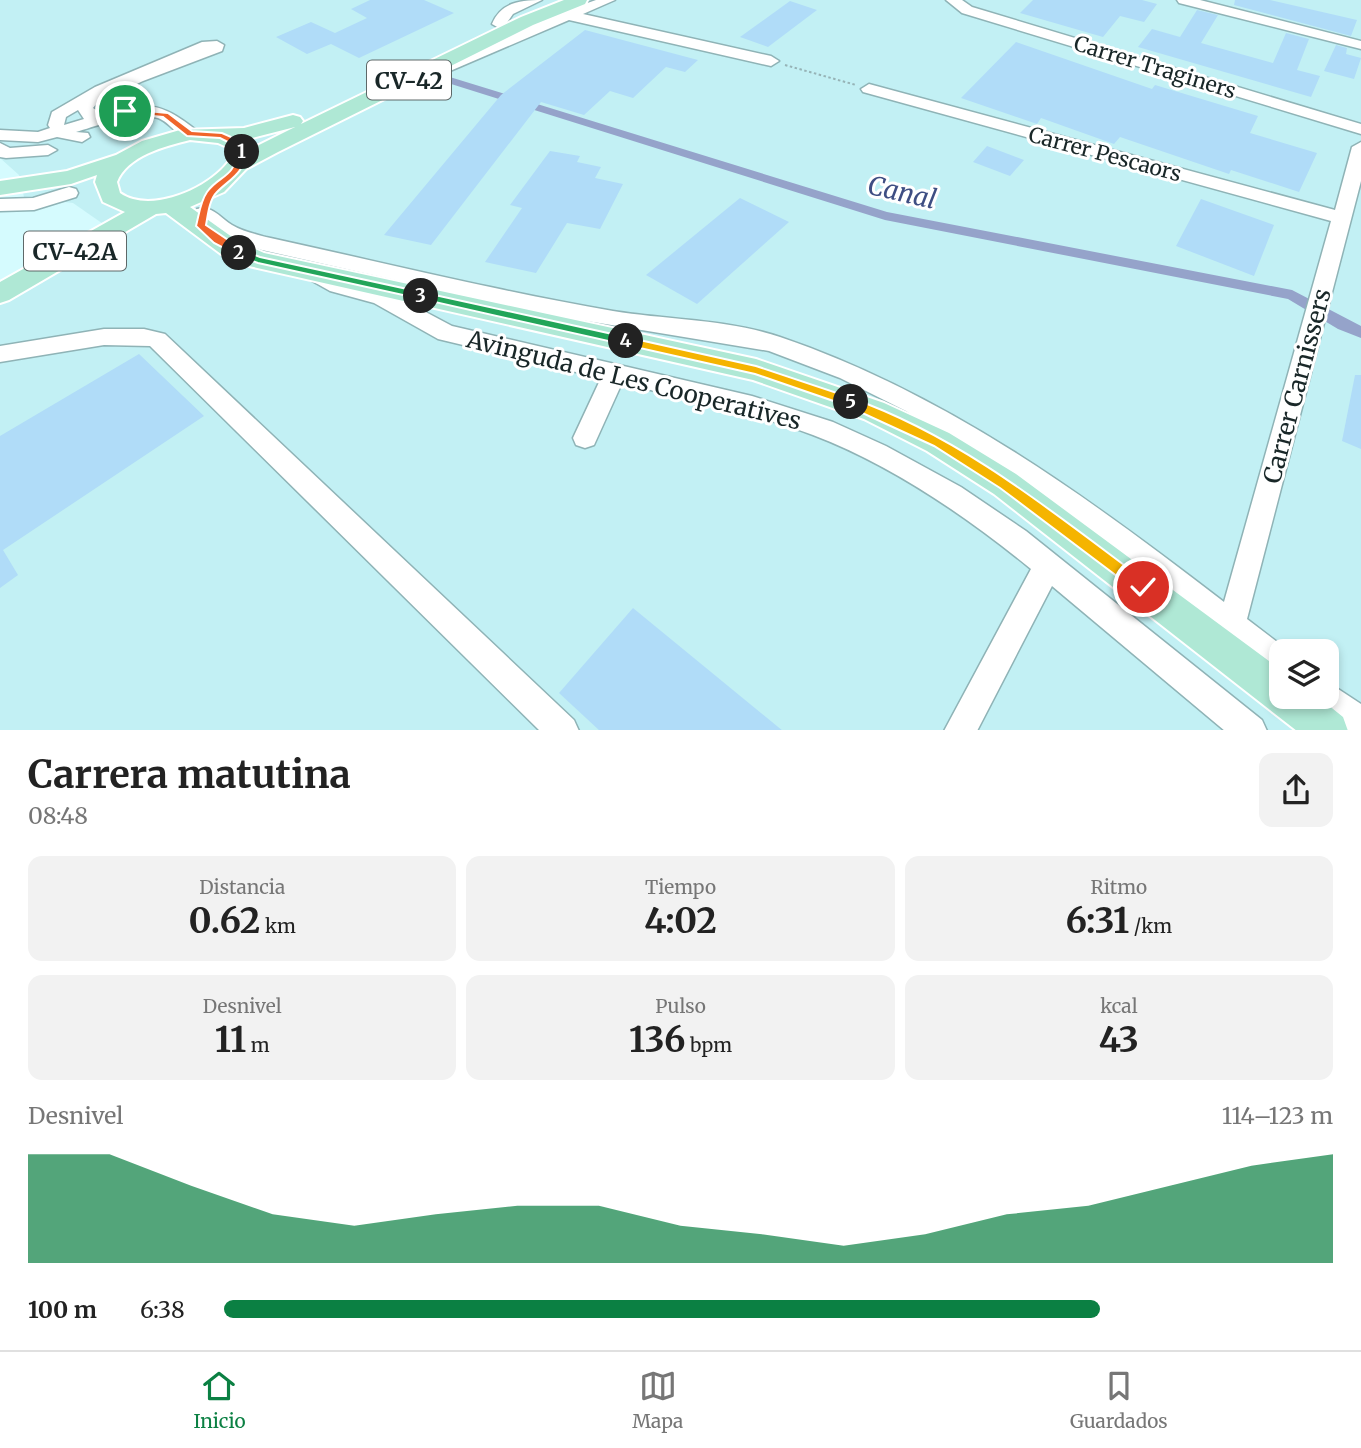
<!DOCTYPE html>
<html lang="es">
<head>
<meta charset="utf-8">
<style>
	:root { --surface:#fff; --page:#f2f2f2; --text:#222; --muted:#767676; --line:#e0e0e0; --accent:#0b8043 }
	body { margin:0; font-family:Merriweather,serif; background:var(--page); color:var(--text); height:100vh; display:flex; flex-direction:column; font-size:26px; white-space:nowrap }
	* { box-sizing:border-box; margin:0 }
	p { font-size:23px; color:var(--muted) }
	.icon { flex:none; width:38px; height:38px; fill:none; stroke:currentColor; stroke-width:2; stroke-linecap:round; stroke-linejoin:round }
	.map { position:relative; height:730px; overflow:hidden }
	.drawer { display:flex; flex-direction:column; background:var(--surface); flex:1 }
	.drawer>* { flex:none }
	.fabs { position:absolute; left:1269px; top:639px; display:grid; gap:14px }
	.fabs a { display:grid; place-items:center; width:70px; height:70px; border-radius:14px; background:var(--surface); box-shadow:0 4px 10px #0003; font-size:35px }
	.pin { position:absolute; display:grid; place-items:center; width:60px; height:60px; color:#fff; margin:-30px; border:4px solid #fff; border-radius:50%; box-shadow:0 2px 7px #0007 }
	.km { position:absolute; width:35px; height:35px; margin:-18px; border-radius:50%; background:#222; color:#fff; font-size:19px; line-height:35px; text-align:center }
	.round { display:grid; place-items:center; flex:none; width:74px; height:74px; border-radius:14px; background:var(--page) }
	.head { display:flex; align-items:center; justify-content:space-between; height:119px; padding:0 28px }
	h1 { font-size:38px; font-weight:700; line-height:52px }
	.figures { display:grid; grid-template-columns:repeat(3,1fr); gap:10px; height:119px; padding:7px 28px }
	.figures div { display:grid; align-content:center; border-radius:14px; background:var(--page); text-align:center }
	.figures b { font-size:35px; font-weight:700 }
	.figures small { font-size:19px; font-weight:400 }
	.figures p { font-size:19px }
	.chart { height:196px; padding:14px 28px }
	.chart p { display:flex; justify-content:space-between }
	.chart svg { width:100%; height:126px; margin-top:7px; fill:var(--accent); opacity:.7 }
	ul { padding:0 28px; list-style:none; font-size:23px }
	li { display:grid; grid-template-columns:112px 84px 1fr; align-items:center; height:52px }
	li i { height:18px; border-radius:9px; background:var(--accent) }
	.dock { display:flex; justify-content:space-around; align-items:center; height:98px; border-top:2px solid var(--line); background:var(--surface); font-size:19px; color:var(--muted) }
	.dock a { display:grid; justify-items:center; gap:4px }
	.dock .on { color:var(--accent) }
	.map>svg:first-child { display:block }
	.built { fill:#c2f0f4; fill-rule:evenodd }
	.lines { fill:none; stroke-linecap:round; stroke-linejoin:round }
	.canal { fill:#95a3ca; fill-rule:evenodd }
	.building { fill:#b0dcf8 }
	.minor-casing { stroke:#8fb3b6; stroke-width:3 }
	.major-casing { stroke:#fff; stroke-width:4 }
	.path { stroke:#96b3b6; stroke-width:2; stroke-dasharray:2.5 2.5; stroke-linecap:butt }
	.minor { fill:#fff; fill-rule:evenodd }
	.major { fill:#afe8d5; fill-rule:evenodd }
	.split-1 { fill:#f0652b; stroke:#fff; stroke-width:2 }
	.split-2 { fill:#f0652b; stroke:#fff; stroke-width:2 }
	.split-3 { fill:#22a559; stroke:#fff; stroke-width:2 }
	.split-4 { fill:#22a559; stroke:#fff; stroke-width:2 }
	.split-5 { fill:#f5b400; stroke:#fff; stroke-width:2 }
	.split-6 { fill:#f5b400; stroke:#fff; stroke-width:2 }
	.labels { text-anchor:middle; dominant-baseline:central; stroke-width:6; stroke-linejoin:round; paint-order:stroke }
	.far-street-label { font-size:21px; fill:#192728; stroke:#fff }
	.shield { fill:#fff; stroke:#5e6868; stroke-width:2 }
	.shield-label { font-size:23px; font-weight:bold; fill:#192728 }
	.street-label { font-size:24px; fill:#192728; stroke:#fff }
	.water-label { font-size:26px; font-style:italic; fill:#3e4e83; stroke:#fff }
</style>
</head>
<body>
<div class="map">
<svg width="1361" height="731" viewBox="0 0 1361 731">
	<rect width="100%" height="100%" fill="#d5fbfe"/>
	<path class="built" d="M0,0H1361V730H0V305L119,235L73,203L24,197L19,175L0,158ZM1281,651H1326V696H1281Z"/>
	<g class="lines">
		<polygon class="canal" points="432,74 440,74 887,212 1292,290 1361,326 1361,338 1338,329 1288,299 885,220 432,78"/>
	</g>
	<g class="building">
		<polygon points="370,0 424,0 454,13 359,58 331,44 307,54 276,37 311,22 335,33 367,18 351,9"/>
		<polygon points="1033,0 1142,0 1157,4 1144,22 1120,16 1103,37 1020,13"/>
		<polygon points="1235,0 1270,0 1357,20 1351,36 1234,5"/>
		<polygon points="790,1 817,10 768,47 740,37"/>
		<polygon points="1197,10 1218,15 1201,43 1273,63 1286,33 1309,39 1297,70 1320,76 1311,97 1138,47 1152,29 1180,37"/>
		<polygon points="585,30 698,60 685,72 666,67 633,98 610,91 584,115 541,102 431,245 384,235 501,95"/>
		<polygon points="1016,42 1152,89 1155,85 1258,116 1250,133 1317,153 1299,192 1231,170 1229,174 1120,137 1114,144 1041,118 1037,124 961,98"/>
		<polygon points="1336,45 1347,48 1346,54 1361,58 1354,79 1324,71"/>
		<polygon points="987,146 1024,160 1010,176 973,162"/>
		<polygon points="550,151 580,156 577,162 601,167 595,178 623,184 600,229 567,223 536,273 485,262 522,208 510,205"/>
		<polygon points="740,198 789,222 697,304 646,275"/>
		<polygon points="1201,199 1274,225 1254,276 1176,246"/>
		<polygon points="139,354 204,416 3,550 18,575 0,588 0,436"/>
		<polygon points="1355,375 1361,375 1361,449 1342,441"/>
		<polygon points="633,608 783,731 600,731 559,693"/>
	</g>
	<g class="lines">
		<g class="minor-casing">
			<g id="minor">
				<path d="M542,0L513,14L504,27L499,28L492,24C501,2 521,0 542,0Z"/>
				<polygon points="596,0 615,0 583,14 771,56 779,61 771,66 569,20 436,77 431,79 423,74 562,12"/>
				<polygon points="946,0 962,0 972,7 1361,124 1361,134 962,13"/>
				<polygon points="1177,0 1200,0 1361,41 1361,49 1179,3"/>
				<path d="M217,41L224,45L222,51L143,81L97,103L93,108L102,114C147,102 159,101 196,130L198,134L196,138C179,142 172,123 158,118C136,110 98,126 76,132L88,133L90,137L82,142L57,137L38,142L0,140V130L38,132L50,128L48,125L52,112L95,87L202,42ZM78,110L84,119L64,125L66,117Z"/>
				<path d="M869,84L1335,210L1352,147L1361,142V181L1247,619L1289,651H1281V679L1270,675L1085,526L906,411L840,378L769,351L551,315L262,250L220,235L195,213L197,209C213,205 220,218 232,225C242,231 255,234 266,237C381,262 497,291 613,311C668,320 727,319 780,337C945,393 1088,497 1224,602L1331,221L863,92L861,89Z"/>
				<polygon points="0,143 10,148 48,145 57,150 48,155 6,158 0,157"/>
				<polygon points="69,187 76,189 78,193 76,197 34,210 0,211 0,199 33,198"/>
				<path d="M312,265L343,280L388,292L452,326L752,396L833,422L886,446L961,487L1026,531L1262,720L1267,731H1225L1052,586L977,731H944L1031,569C966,516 892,465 813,435C751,412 686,399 622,383L594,445L585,448L576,445L573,438L601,378L438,339L374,303L330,291L305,277L302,272L305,267Z"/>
				<polygon points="104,329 144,329 165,334 574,720 579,731 540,731 150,346 104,345 0,362 0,346"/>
				<polygon points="1326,681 1361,704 1361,731 1344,731 1313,707 1309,696 1326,696"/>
			</g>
		</g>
		<g class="major-casing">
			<path id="major" d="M564,0H587L585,4L533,25L278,152L246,169L224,192L190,207L239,242L264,253L756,359L884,403L949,433L1016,474L1281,670V696H1317L1343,717L1348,731H1297L994,494L927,451L864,419L753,380L249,266L221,254L166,213L156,214L9,300L0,303V282L125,212L103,202L95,182L97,175L71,184L0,195V181L67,171L116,155L142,141L180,130L244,128L293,115L300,117L303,121L301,124L521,17ZM295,127L251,149L245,140L252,138ZM190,140L218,143L229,148L231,158C213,187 151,215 120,193L117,182C127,156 165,146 190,140Z"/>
		</g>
		<polyline class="path" points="785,65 856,85"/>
		<use href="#minor" class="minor"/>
		<use href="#major" class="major"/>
	</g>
	<polygon class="split-1" points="125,109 168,113 192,131 222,133 238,140 246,152 239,154 232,144 220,138 187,136 163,117 122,113"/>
	<path class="split-2" d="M242,149L246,152C244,174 231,178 217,192C209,200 208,215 206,225L243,250V255L239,256L214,243L196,226C199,215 200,202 207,192C219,175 235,178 237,152Z"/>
	<polygon class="split-3" points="239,249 260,257 421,292 426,296 421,299 258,263 235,255 235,250"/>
	<polygon class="split-4" points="421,292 626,337 631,341 626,345 417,298 416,296"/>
	<polygon class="split-5" points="626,337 756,366 855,399 857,402 851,407 755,374 622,344 622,338"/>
	<path class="split-6" d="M851,398C962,437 1054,513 1148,583V592H1138L1000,488L934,446L847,406L845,402Z"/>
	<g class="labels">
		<g class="far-street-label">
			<text transform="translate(1155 67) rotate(17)">Carrer Traginers</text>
			<text transform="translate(1105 154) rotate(15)">Carrer Pescaors</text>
		</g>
		<g class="shield">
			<rect x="367" y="60.5" width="84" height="39" rx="5"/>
			<rect x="24" y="231.5" width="102" height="39" rx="5"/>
		</g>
		<g class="shield-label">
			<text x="409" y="80">CV-42</text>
			<text x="75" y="251">CV-42A</text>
		</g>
		<g class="street-label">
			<text transform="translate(634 380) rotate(14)">Avinguda de Les Cooperatives</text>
			<text transform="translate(1297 386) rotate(-75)">Carrer Carnissers</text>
		</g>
		<g class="water-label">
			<text transform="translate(902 192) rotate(13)">Canal</text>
		</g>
	</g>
</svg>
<div class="fabs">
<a><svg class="icon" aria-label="layers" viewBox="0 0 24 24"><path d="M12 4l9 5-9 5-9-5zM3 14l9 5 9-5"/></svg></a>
</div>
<div class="pin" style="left:125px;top:111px;background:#1e9e55"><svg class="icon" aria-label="arrive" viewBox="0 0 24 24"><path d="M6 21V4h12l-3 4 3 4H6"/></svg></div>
<div class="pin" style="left:1143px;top:587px;background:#d93025"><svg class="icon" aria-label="check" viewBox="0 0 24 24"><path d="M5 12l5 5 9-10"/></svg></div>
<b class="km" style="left:242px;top:152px">1</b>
<b class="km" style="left:239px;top:253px">2</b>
<b class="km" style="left:421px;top:296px">3</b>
<b class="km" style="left:626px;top:341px">4</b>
<b class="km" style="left:851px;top:402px">5</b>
</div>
<section class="drawer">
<div class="head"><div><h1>Carrera matutina</h1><p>08:48</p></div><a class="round"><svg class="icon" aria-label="share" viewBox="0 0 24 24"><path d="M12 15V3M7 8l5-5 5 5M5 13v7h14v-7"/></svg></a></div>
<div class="figures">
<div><p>Distancia</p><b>0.62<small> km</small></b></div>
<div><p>Tiempo</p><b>4:02</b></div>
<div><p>Ritmo</p><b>6:31<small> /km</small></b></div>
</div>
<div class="figures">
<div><p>Desnivel</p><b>11<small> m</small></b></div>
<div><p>Pulso</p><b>136<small> bpm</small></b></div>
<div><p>kcal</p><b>43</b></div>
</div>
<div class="chart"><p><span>Desnivel</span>114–123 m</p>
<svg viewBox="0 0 160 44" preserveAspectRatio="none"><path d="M0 44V6L10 6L20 17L30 27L40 31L50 27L60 24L70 24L80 31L90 34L100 38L110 34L120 27L130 24L140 17L150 10L160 6V44z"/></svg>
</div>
<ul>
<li><b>100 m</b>6:38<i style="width:79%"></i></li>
</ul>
</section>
<nav class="dock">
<a class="on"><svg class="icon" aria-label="home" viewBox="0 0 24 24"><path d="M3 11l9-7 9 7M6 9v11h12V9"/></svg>Inicio</a>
<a><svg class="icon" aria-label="map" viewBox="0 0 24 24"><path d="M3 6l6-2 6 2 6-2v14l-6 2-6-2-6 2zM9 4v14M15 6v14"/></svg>Mapa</a>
<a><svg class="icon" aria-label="saved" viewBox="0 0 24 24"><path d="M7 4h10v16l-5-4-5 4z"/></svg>Guardados</a>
</nav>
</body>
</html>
